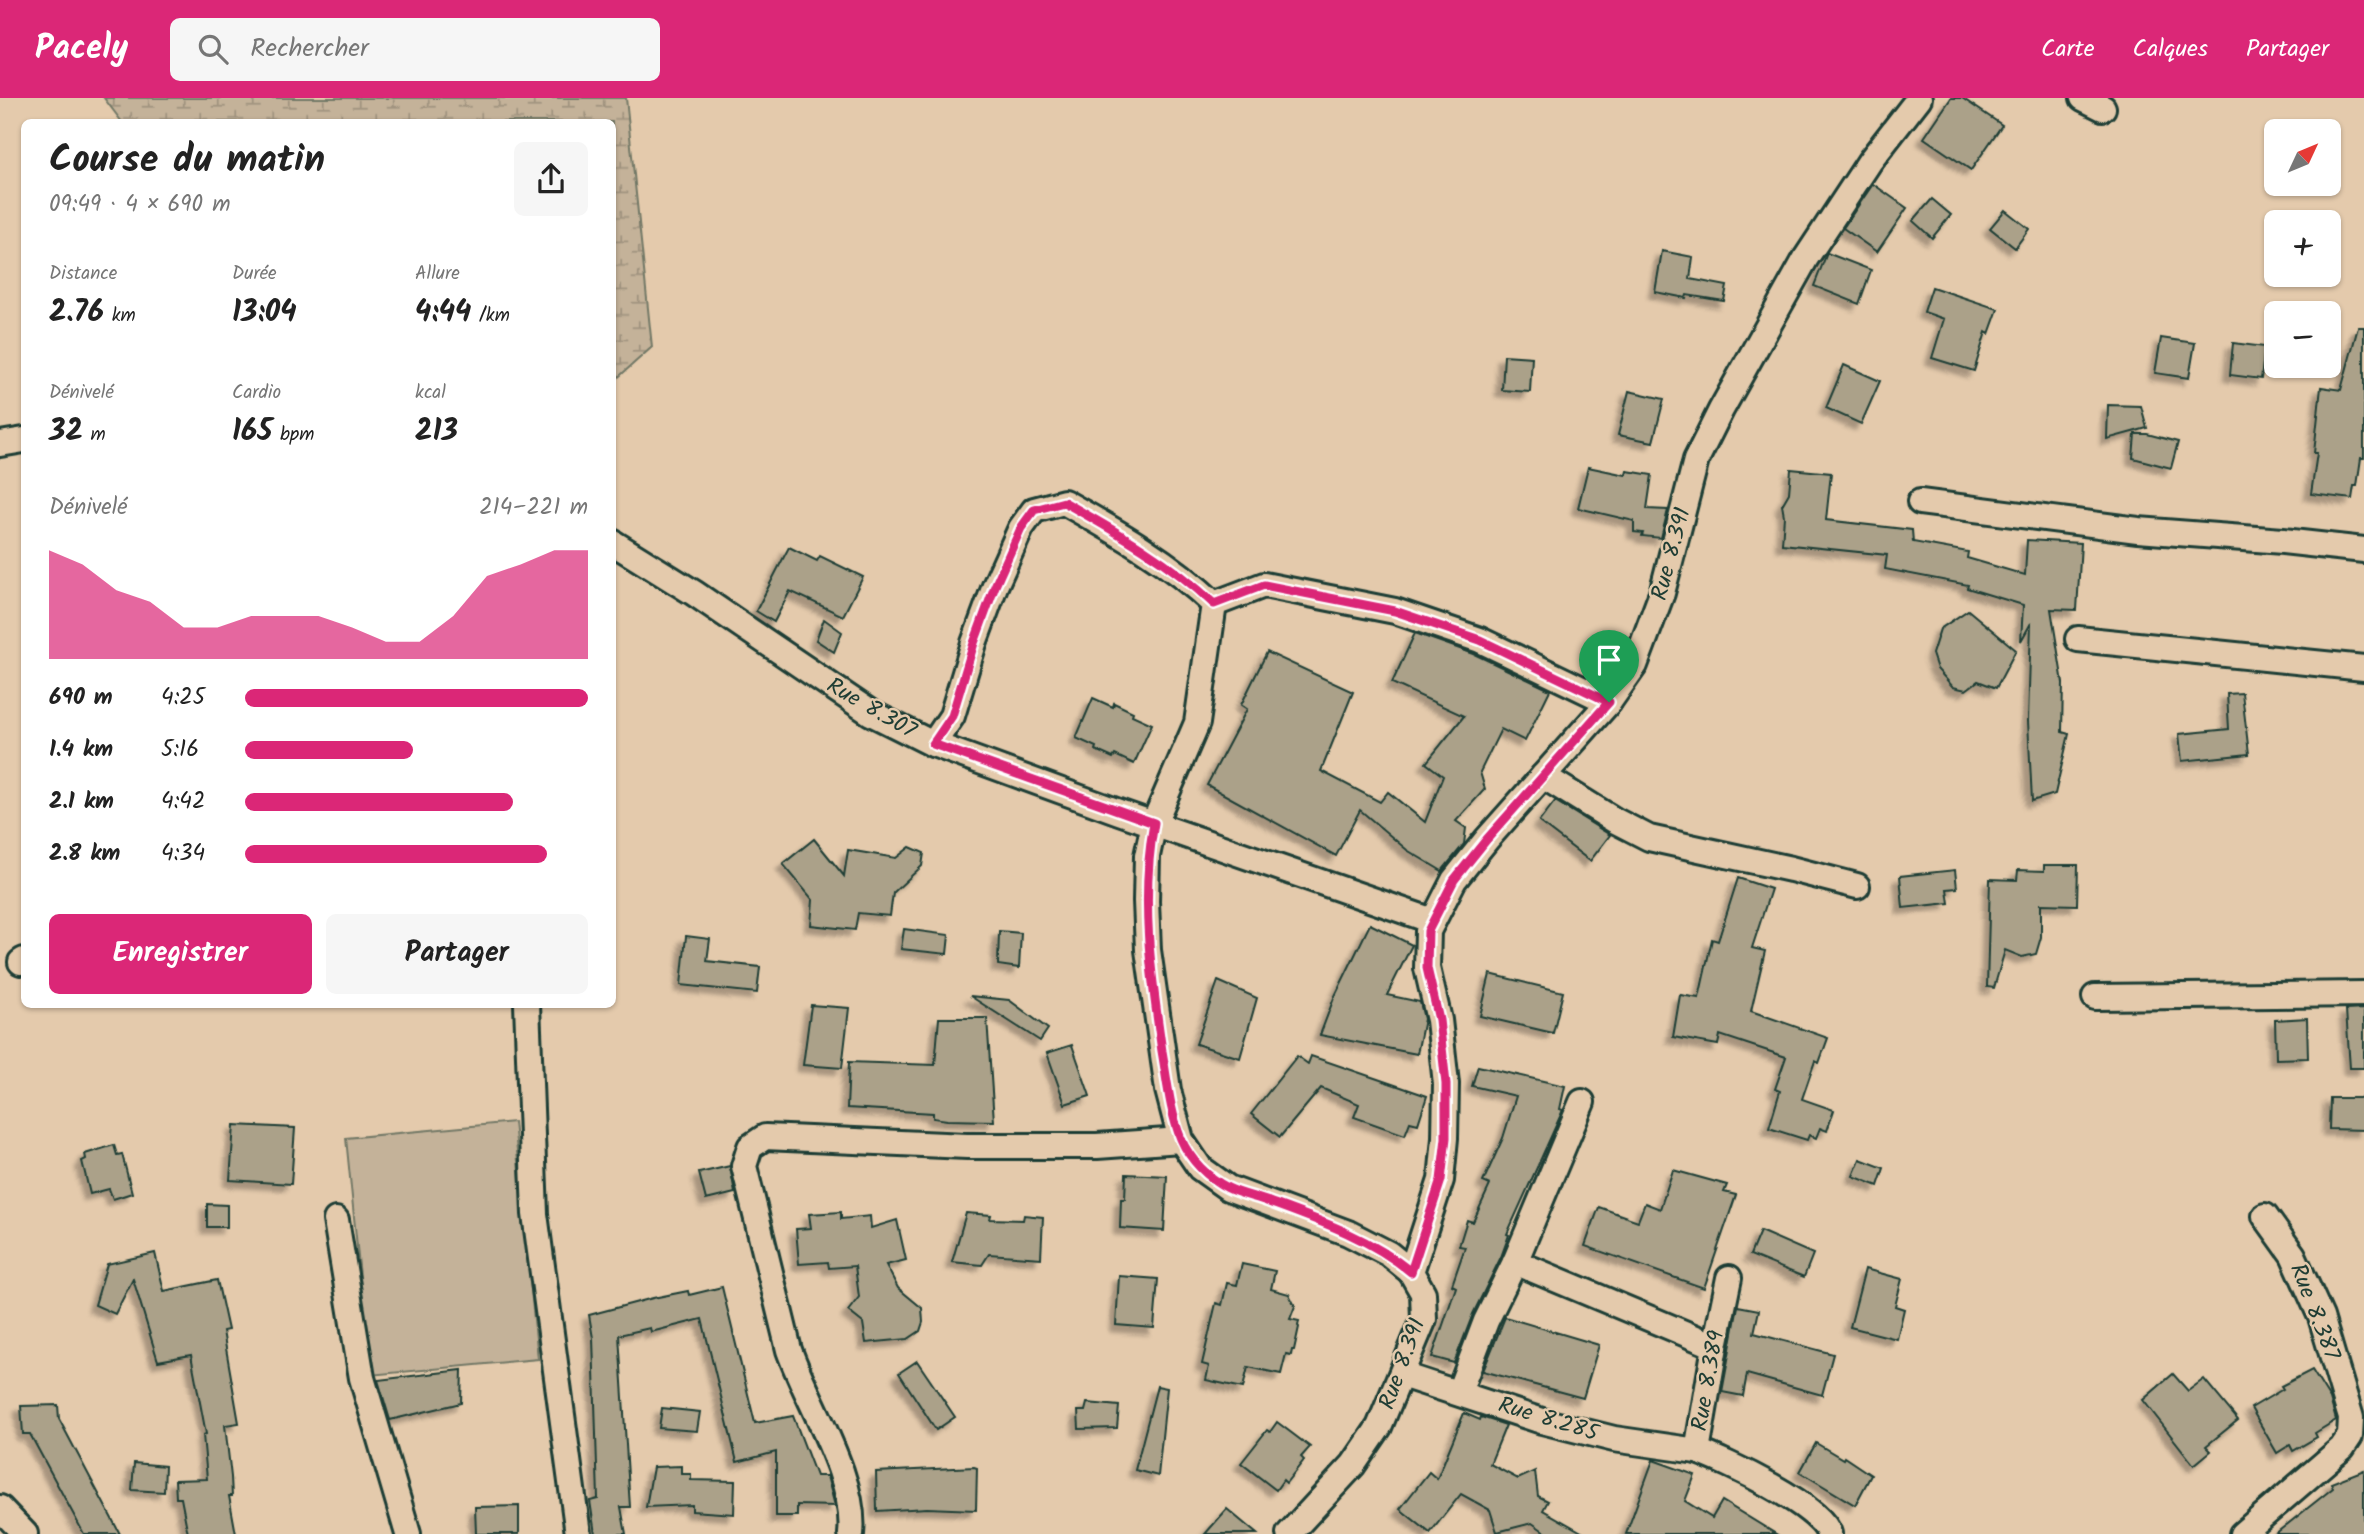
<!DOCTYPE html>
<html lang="fr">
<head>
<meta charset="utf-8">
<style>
	:root { --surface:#fff; --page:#f6f6f6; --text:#222; --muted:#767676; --accent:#db2777 }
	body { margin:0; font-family:Kalam,sans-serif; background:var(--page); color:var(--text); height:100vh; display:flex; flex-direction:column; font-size:26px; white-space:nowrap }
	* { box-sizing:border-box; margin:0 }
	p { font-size:23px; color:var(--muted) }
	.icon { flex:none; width:38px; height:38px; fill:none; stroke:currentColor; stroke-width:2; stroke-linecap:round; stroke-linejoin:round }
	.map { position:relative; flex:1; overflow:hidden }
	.side { position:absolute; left:21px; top:21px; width:595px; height:889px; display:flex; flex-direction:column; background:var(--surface); border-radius:10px; box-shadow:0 2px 5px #0004 }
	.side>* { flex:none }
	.needle { width:46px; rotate:46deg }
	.buttons { position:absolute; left:2264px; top:21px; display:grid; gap:14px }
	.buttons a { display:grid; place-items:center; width:77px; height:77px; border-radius:10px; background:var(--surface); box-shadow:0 2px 5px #0004; font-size:35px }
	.pin { position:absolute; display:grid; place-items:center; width:60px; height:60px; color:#fff; margin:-72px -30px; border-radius:50% 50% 50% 0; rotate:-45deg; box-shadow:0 0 7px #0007 }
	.pin .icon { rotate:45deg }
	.round { display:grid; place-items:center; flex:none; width:74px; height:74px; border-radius:10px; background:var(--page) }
	.summary { display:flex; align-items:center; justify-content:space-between; height:119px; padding:0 28px }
	h1 { font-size:38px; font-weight:600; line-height:52px }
	.metrics { display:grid; grid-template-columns:repeat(3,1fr); gap:10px; height:119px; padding:7px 28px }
	.metrics div { display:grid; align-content:center }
	.metrics b { font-size:30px; font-weight:600 }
	.metrics small { font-size:19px; font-weight:400 }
	.metrics p { font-size:19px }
	.chart { height:196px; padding:14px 28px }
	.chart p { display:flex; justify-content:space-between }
	.chart svg { width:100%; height:126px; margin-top:7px; fill:var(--accent); opacity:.7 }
	.primary-button { display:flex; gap:14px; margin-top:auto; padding:14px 28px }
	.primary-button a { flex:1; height:80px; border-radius:10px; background:var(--accent); color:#fff; font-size:28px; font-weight:600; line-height:80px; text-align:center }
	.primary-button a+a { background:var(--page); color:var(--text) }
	ul { padding:0 28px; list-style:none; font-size:23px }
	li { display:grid; grid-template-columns:112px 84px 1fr; align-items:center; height:52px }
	li i { height:18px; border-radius:9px; background:var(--accent) }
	header { display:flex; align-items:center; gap:42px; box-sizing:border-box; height:98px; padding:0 35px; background:var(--accent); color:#fff }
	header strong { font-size:33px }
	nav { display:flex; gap:38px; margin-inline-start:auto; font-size:24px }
	.search { width:490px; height:63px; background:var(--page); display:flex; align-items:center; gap:18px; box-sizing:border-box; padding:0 24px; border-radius:10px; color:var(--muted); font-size:26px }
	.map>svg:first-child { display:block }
	.wetland { fill:url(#wetland-marsh); stroke:#727866; stroke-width:2 }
	.pitch { fill:#c4b299; stroke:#727866; stroke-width:2 }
	.building { fill:#aba189; stroke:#1f3d34; stroke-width:2; filter:url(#shadow) }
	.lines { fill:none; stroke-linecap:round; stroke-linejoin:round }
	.minor-casing { stroke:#1f3d34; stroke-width:30 }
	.minor { stroke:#e4caac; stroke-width:24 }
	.route-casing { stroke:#fff; stroke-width:14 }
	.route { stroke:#db2777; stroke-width:9 }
	.labels { text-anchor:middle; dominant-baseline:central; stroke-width:5; stroke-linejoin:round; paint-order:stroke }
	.street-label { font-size:23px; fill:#1f3d34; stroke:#e4caac }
</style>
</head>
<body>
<header>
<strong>Pacely</strong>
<div class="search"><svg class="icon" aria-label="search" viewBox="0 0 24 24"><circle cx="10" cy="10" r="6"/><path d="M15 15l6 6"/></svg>Rechercher</div>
<nav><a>Carte</a><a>Calques</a><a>Partager</a></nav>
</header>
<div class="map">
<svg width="2364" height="1436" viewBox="0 0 2364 1436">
	<defs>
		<pattern id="wetland-marsh" width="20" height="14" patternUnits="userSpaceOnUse" patternTransform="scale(1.75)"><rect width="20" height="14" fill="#c4b299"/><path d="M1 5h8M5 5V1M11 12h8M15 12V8" fill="none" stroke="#9f927e"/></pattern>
		<filter id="shadow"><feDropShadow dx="-6" dy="6" stdDeviation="2" flood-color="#0004"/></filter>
	</defs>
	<rect width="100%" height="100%" fill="#e4caac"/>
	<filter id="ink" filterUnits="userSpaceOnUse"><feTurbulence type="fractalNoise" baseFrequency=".0143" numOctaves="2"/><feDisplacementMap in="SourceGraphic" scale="14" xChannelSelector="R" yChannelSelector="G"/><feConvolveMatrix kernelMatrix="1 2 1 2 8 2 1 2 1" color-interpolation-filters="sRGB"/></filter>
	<g filter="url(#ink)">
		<polygon class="wetland" points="104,0 626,0 652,249 613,284 612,24 122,24"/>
		<polygon class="pitch" points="514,1024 538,1261 370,1277 346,1040"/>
		<g class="building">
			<polygon points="1951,0 1962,0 2002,27 1971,72 1924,40"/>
			<polygon points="1873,86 1907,110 1877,154 1843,130"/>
			<polygon points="1932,101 1951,117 1932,140 1913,123"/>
			<polygon points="2005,112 2029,131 2015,150 1990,130"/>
			<polygon points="1662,153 1693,159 1690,181 1727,188 1724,203 1687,197 1686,200 1655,194"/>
			<polygon points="1827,155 1871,172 1859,206 1814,188"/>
			<polygon points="1932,189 1998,211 1989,236 1986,234 1974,273 1932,260 1944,221 1924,214"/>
			<polygon points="2358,229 2364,229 2364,360 2361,360 2357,388 2354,388 2352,401 2311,396 2317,355 2314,355 2321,289 2341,292"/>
			<polygon points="2161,240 2195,245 2189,280 2155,275"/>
			<polygon points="2233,245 2265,249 2261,281 2230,277"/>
			<polygon points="1504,257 1532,259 1530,294 1502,292"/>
			<polygon points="1844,267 1880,283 1861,326 1826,310"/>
			<polygon points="1629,293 1664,301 1653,344 1618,337"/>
			<polygon points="2108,307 2141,308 2147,330 2107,341"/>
			<polygon points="2135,336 2147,336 2178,344 2171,370 2133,360"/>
			<polygon points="1588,369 1626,377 1627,373 1652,377 1647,411 1668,412 1661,440 1642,438 1643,435 1634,434 1634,423 1578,410"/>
			<polygon points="1791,371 1831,375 1826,422 1912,432 1913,444 1968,454 1967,460 2025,477 2027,442 2081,445 2077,512 2051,511 2063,585 2062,634 2069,636 2055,696 2032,703 2028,623 2031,525 2021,543 2023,507 1967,490 1968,487 1885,471 1887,457 1782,446 1784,418 1782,407 1789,395"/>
			<polygon points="789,449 817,463 820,458 863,479 843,518 790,493 774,524 756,513"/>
			<polygon points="1968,512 2016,552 1996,590 1978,583 1966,592 1953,589 1937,571 1932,556 1940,531"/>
			<polygon points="824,521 842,534 834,554 816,542"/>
			<polygon points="1415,535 1474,556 1550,592 1525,643 1501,631 1480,674 1485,691 1456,723 1466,730 1464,746 1442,773 1407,752 1360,712 1336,758 1207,687 1247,611 1241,607 1267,554 1353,594 1321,673 1380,704 1388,694 1425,724 1443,678 1426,665 1464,618 1392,585"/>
			<polygon points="2242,595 2249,656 2182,663 2179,636 2229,631 2227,596"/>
			<polygon points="1093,600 1113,609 1114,605 1133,614 1132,617 1152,626 1134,666 1115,657 1113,660 1095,652 1096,649 1076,640"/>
			<polygon points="1555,703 1610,737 1590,763 1539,724"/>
			<polygon points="814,741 844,778 848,752 896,760 910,749 924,755 922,768 893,795 890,818 858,815 855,832 811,827 813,802 783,766"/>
			<polygon points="2044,767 2078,767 2077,807 2041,806 2041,839 2036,856 2022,859 2005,852 1994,890 1987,889 1990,781 2017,782 2018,772 2044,773"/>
			<polygon points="1955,772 1957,790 1947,791 1949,805 1903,810 1900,778"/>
			<polygon points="1738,780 1771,791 1752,850 1765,853 1751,913 1828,940 1819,965 1815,963 1802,1001 1834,1012 1827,1033 1820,1030 1816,1040 1809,1037 1807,1042 1769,1030 1780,993 1775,991 1786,959 1720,937 1718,947 1673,939 1680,897 1699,900 1712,841 1718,843"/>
			<polygon points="1370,826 1412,847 1387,897 1420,904 1424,921 1417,956 1320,937 1334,900"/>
			<polygon points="904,831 949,837 947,856 901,851"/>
			<polygon points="999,833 1021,835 1019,870 998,867"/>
			<polygon points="686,838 710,841 707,863 760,869 757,895 681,887"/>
			<polygon points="1490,876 1563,894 1553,935 1480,918"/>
			<polygon points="1218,883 1257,900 1240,960 1196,946"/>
			<polygon points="970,898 1009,902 1048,931 1040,943"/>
			<polygon points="811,907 849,910 842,970 803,967"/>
			<polygon points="2364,911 2364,970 2350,970 2346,912"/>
			<polygon points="939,920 987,920 994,1023 947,1022 933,1020 933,1015 847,1010 849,964 935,967"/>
			<polygon points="2307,920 2308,960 2276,961 2275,922"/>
			<polygon points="1072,947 1090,998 1065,1006 1047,955"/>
			<polygon points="1297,958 1308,966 1311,958 1427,998 1418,1026 1410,1024 1405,1037 1354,1019 1359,1006 1321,990 1280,1039 1251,1016"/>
			<polygon points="1478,968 1565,988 1560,1011 1563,1012 1507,1136 1509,1137 1501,1159 1473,1216 1454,1265 1432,1259 1456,1189 1452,1187 1465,1149 1459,1148 1467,1122 1473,1124 1490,1087 1483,1084 1503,1040 1516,998 1472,988"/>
			<polygon points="2330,1000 2364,1000 2364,1032 2329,1031"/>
			<polygon points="234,1027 295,1030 291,1086 230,1082"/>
			<polygon points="114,1047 117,1057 122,1056 132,1095 113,1101 109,1091 90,1096 82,1063 86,1061 85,1056"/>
			<polygon points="1860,1061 1884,1070 1878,1088 1853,1078"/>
			<polygon points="730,1068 735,1095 706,1102 699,1075"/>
			<polygon points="1673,1072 1727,1087 1724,1094 1736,1097 1704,1190 1585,1148 1599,1109 1638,1123 1645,1105 1660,1111"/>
			<polygon points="1126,1076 1167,1078 1164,1133 1120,1130 1121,1101 1125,1101"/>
			<polygon points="207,1106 227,1107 227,1129 207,1129"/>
			<polygon points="841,1114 841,1121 870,1118 871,1130 897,1122 906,1162 886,1167 898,1190 922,1210 923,1224 920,1233 908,1241 866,1245 863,1225 848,1213 859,1199 855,1168 829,1170 828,1164 799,1166 796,1131 811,1130 809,1116"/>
			<polygon points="966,1115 991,1117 990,1121 1023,1122 1024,1117 1043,1119 1041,1160 989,1156 982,1167 952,1164"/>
			<polygon points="1760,1133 1813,1156 1804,1179 1750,1157"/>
			<polygon points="155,1155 164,1193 217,1182 228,1232 223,1233 239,1325 225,1327 231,1379 232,1398 229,1398 236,1436 188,1436 181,1400 176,1400 175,1382 207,1381 203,1337 206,1336 191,1257 158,1263 133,1181 115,1216 95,1207 107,1166"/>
			<polygon points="1242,1166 1275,1173 1271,1191 1289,1196 1295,1208 1290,1221 1299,1223 1298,1228 1299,1229 1294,1252 1292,1252 1291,1257 1286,1256 1281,1276 1248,1269 1243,1290 1206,1282 1209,1268 1202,1266 1216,1205 1222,1207 1227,1185 1237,1187"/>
			<polygon points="1865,1171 1902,1181 1895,1208 1904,1211 1897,1241 1850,1229"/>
			<polygon points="1119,1178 1158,1181 1154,1230 1116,1227"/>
			<polygon points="722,1189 755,1325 793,1318 816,1378 827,1378 835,1408 797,1407 797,1418 776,1418 776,1354 737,1364 702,1221 651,1234 650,1230 619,1237 630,1409 621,1409 626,1436 595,1436 590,1403 598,1401 593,1240 589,1217 653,1200 688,1193 689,1197"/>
			<polygon points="1738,1208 1759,1212 1754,1235 1833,1256 1822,1297 1747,1276 1743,1298 1722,1294"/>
			<polygon points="1505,1219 1599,1247 1583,1300 1483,1273"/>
			<polygon points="917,1263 955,1319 936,1332 899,1275"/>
			<polygon points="462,1272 461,1305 390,1322 378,1282"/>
			<polygon points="2312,1272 2330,1301 2336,1322 2315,1335 2317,1339 2293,1353 2290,1347 2277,1355 2251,1310 2283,1291 2281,1288"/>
			<polygon points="2173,1276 2188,1293 2204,1281 2238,1322 2206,1348 2211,1353 2194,1367 2143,1302"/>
			<polygon points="1157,1288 1167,1290 1158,1378 1135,1372"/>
			<polygon points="1087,1305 1119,1308 1117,1330 1079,1331 1078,1313 1085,1313"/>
			<polygon points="58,1307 59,1321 120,1436 84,1436 30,1336 23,1336 21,1308"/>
			<polygon points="662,1310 700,1314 697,1333 659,1330"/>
			<polygon points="1464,1315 1480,1322 1481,1319 1506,1327 1490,1366 1518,1381 1535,1373 1538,1398 1548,1403 1543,1412 1585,1436 1548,1436 1532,1425 1497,1434 1490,1412 1461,1396 1430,1435 1400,1411 1429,1374 1437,1381"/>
			<polygon points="1277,1324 1310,1349 1301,1359 1304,1362 1286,1385 1283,1382 1276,1392 1241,1365 1267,1332 1270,1334"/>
			<polygon points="1816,1345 1843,1361 1844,1359 1871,1377 1855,1407 1800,1374"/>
			<polygon points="1653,1362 1695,1377 1685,1403 1712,1420 1722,1403 1776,1436 1626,1436"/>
			<polygon points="134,1365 165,1368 164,1394 132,1392"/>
			<polygon points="681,1368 681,1376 691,1376 691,1382 735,1383 734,1416 692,1413 692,1407 646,1409 653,1369"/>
			<polygon points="974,1369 977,1370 976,1412 927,1410 877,1413 876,1374"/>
			<polygon points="2364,1372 2364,1436 2275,1436 2333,1390 2331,1385"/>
			<polygon points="519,1408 519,1436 476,1436 475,1409"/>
			<polygon points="1227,1411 1257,1436 1205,1436"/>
		</g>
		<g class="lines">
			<g class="minor-casing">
				<g id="minor">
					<polyline points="2083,0 2103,10"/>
					<polyline points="0,346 24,342"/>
					<polyline points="1920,404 2138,432 2283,443 2364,452"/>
					<polyline points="612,444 694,495 871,615 933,646 1119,714 1433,823"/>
					<polyline points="1214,506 1264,487 1395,513 1480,542 1609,604"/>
					<polyline points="2078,541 2364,570"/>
					<path d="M933,646L952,618L974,545L995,488L1021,430L1034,412L1064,404C1117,434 1170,464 1214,506L1197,625L1154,725L1147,758L1146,803L1148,852L1168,992L1181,1042L1200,1070L1228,1090L1348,1135L1389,1156L1411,1174"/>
					<polyline points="1543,678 1614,722 1649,740 1791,771 1857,788"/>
					<polyline points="21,864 24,862"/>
					<polyline points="2095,899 2364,896"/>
					<polyline points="527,906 535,1116 578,1436"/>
					<polyline points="336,1122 362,1280 408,1436"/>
					<polyline points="1515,1164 1715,1248"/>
					<path d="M1729,1180L1715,1248L1697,1353C1725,1363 1822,1408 1829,1436"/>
					<polyline points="1402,1277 1542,1323 1614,1341 1697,1353"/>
					<polyline points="1459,1294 1486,1223 1515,1164 1582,1004"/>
					<polyline points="0,1410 25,1436"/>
					<path d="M851,1436C857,1380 808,1306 789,1252L744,1068L750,1049L765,1039L967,1048H1097L1181,1042"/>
					<polyline points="1289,1436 1353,1367 1379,1329 1424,1221 1423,1195 1411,1174 1441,1082 1445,1040 1446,986 1439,922 1427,870 1428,833 1454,782 1487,741 1609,604 1635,567 1662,495 1696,362 1721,312 1806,160 1870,63 1919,0"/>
					<polyline points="2242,1436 2342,1350 2350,1338 2351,1320 2321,1219 2293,1157 2265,1118"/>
				</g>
			</g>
			<use href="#minor" class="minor"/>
		</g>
	</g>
	<g class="lines" filter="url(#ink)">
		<g class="route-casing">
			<path id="route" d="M1064,404C1117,434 1170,464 1214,506L1264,487L1395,513L1480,542L1609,604L1487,741L1454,782L1428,833L1427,870L1439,922L1446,986V1040L1441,1082L1411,1174C1370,1140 1318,1122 1269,1104C1256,1099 1240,1096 1228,1090C1208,1080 1190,1062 1181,1041C1170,1014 1167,981 1162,953C1151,877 1140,801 1154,725L933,646L952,618L974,545L995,488L1021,430L1034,412Z"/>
		</g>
		<use href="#route" class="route"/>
	</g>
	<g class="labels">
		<g class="street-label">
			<text transform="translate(1672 456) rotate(-75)">Rue 8.391</text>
			<text transform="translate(871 611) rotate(30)">Rue 8.307</text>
			<text transform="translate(2314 1214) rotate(69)">Rue 8.387</text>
			<text transform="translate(1403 1266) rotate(-70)">Rue 8.391</text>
			<text transform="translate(1709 1283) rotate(-80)">Rue 8.389</text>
			<text transform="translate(1548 1322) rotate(17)">Rue 8.285</text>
		</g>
	</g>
</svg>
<div class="buttons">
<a><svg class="needle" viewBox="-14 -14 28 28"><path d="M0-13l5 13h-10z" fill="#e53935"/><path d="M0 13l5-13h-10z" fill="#767676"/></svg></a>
<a>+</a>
<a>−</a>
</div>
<div class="pin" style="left:1609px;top:604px;background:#1e9e55"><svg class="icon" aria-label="arrive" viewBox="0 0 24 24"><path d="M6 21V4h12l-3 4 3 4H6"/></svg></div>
<section class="side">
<div class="summary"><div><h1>Course du matin</h1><p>09:49 · 4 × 690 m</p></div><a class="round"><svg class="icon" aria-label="share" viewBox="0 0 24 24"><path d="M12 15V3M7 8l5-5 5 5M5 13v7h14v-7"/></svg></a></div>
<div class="metrics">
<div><p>Distance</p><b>2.76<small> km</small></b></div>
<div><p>Durée</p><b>13:04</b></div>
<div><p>Allure</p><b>4:44<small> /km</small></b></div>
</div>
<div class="metrics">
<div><p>Dénivelé</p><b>32<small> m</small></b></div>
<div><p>Cardio</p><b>165<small> bpm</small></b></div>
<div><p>kcal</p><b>213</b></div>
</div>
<div class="chart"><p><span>Dénivelé</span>214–221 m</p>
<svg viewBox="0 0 160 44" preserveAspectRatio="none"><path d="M0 44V6L10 11L20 20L30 24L40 33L50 33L60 29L70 29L80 29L90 33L100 38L110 38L120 29L130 15L140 11L150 6L160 6V44z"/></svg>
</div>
<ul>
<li><b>690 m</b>4:25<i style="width:100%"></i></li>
<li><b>1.4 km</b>5:16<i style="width:49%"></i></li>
<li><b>2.1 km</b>4:42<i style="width:78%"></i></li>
<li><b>2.8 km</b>4:34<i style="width:88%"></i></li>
</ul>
<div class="primary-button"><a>Enregistrer</a><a>Partager</a></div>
</section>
</div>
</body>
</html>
